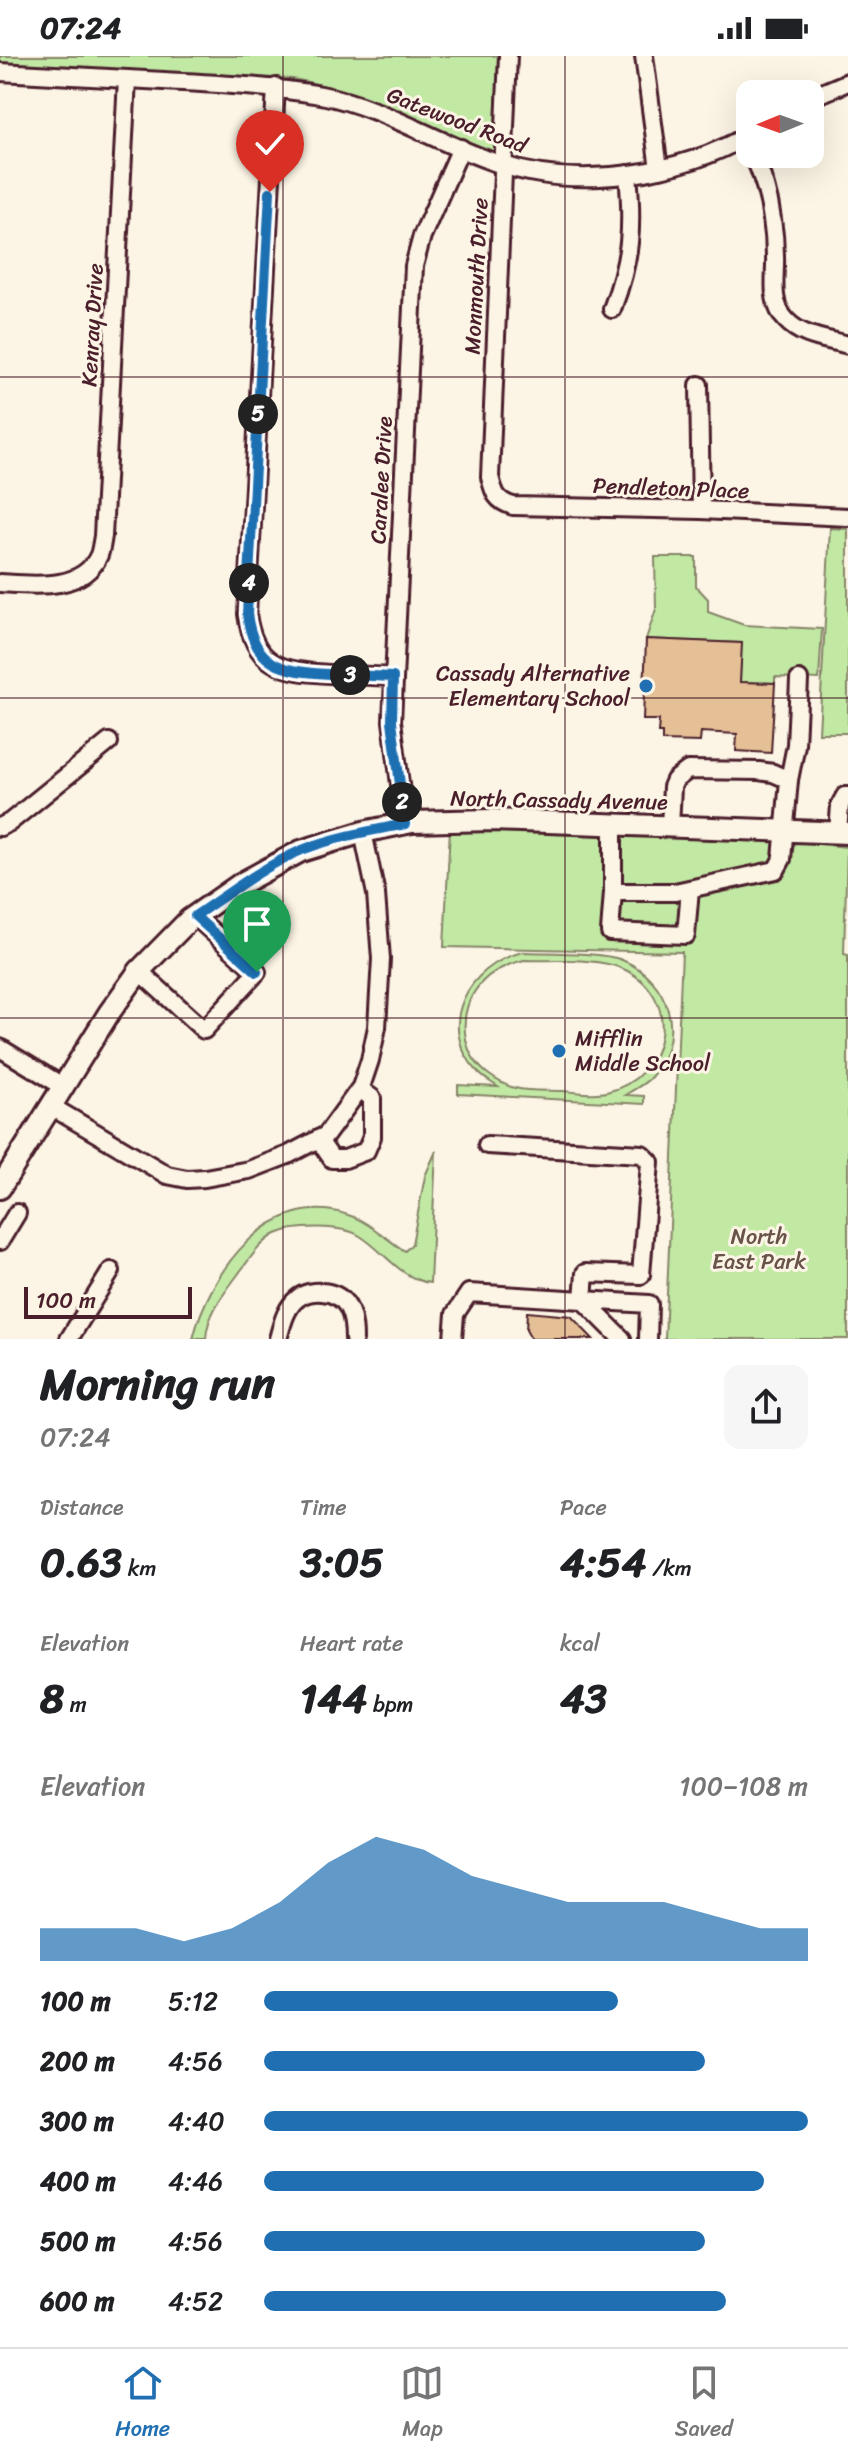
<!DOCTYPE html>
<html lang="en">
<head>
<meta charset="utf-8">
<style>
	:root { --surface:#fff; --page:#f6f6f6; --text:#202124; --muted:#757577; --line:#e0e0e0; --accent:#1f6fb2 }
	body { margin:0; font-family:Sriracha,sans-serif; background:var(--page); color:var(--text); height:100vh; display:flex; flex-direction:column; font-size:30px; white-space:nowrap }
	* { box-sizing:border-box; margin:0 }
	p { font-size:26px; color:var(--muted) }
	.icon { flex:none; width:44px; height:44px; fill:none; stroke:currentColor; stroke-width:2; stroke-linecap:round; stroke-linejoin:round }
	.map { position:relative; height:1283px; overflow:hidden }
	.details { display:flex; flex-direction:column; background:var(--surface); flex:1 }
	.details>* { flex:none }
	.needle { width:52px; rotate:269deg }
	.buttons { position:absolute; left:736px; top:24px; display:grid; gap:16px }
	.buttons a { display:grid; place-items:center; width:88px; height:88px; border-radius:16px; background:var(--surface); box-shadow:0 8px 32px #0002; font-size:40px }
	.scale { position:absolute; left:24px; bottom:20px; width:168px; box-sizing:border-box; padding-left:8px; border:4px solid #4a1f2b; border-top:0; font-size:22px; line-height:28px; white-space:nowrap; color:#4a1f2b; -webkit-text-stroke:6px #fcf5e5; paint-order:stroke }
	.pin { position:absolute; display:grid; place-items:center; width:68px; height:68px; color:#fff; margin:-82px -34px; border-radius:50% 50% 50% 0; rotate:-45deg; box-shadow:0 0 8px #0007 }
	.pin .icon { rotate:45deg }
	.km { position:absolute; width:40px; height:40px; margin:-20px; border-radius:50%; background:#222; color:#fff; font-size:22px; line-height:40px; text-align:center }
	.round { display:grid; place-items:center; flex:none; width:84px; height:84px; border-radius:16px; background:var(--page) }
	.head { display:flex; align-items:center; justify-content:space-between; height:136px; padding:0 40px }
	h1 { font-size:44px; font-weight:700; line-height:60px }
	.metrics { display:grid; grid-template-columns:repeat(3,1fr); gap:12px; height:136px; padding:8px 40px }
	.metrics div { display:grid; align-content:center }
	.metrics b { font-size:40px; font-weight:700 }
	.metrics small { font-size:22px; font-weight:400 }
	.metrics p { font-size:22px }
	.chart { height:224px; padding:16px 40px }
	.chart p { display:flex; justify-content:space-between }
	.chart svg { width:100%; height:144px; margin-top:8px; fill:var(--accent); opacity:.7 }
	ul { padding:0 40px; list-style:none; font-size:26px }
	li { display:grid; grid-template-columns:128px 96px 1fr; align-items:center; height:60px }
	li i { height:20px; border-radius:10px; background:var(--accent) }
	.status { display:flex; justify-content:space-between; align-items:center; height:56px; padding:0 40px; background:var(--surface); direction:ltr }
	.status svg { height:22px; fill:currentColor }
	.tab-bar { display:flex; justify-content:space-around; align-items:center; height:112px; border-top:2px solid var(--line); background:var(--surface); font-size:22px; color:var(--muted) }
	.tab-bar a { display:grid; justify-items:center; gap:4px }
	.tab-bar .on { color:var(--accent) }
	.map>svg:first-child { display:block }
	.green { fill:#c1e9a4; stroke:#868468; stroke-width:2; fill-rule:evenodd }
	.building { fill:#e5c096; stroke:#4a1f2b; stroke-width:2 }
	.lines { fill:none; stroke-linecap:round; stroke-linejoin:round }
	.minor-casing { stroke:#4a1f2b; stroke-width:22 }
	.major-casing { stroke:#4a1f2b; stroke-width:26 }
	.minor { stroke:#fcf5e5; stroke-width:16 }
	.major { stroke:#fcf5e5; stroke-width:20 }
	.route-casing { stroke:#fff; stroke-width:16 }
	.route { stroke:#1f6fb2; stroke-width:10 }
	.grid { fill:none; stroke:#4a1f2b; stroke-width:2; stroke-opacity:0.55 }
	.poi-dot { fill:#1f6fb2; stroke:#fcf5e5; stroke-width:3 }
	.labels { text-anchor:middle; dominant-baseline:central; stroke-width:6; stroke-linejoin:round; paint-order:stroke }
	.street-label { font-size:22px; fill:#4a1f2b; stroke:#fcf5e5 }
	.poi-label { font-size:22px; fill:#4a1f2b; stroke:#fcf5e5; text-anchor:end }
	.park-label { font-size:22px; fill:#685249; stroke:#fcf5e5 }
</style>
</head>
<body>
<div class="status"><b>07:24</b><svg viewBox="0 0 49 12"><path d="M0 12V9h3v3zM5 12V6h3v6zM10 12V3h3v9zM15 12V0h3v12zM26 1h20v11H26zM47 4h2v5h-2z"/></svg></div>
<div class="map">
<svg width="848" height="1283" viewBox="0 0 848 1283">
	<rect width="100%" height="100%" fill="#fcf5e5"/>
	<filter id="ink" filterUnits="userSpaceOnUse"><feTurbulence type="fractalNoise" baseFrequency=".0125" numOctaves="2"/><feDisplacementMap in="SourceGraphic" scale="16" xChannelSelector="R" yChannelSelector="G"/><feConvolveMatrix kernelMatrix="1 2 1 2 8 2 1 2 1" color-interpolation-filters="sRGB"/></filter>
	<g filter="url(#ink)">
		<g class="green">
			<path d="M0,0H498L495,98C479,92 463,87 448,81C396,60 348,31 292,23L0,8Z"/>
			<polygon points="830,472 848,473 848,677 819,677"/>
			<polygon points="655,501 696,501 696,530 708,543 708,556 744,569 822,573 819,623 775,621 775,627 740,626 741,587 646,583 656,553"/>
			<polygon points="450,772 809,787 847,791 844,898 848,899 848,1283 665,1283 682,896 444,891"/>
			<path d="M523,896C546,897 602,896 622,904C670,923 687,981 651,1021C644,1029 634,1033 625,1039L644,1040V1048L458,1038V1029L498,1031C491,1026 483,1022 478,1016C434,970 468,909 523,896ZM524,904C553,905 594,901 621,912C684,938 670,1022 606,1036C593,1039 577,1036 563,1035C548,1034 530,1036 515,1032C505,1030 496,1024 488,1018C459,996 457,953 482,926C493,914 508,908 524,904Z"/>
			<path d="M436,1095L430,1227C402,1224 383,1194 360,1180C343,1169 295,1169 276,1178C262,1185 251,1201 242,1213C227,1234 207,1256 206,1283H193C209,1217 269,1132 348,1159C368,1165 387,1184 405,1195L412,1188L425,1120Z"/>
		</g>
		<g class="building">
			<polygon points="646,583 742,587 740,626 775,627 771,697 736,695 737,678 701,676 700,686 662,685 662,677 658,677 659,664 643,664"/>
			<polygon points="527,1256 571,1260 593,1283 531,1283 526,1274"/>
		</g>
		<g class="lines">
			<g class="minor-casing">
				<g id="minor">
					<path d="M508,0L490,421C494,437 496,445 513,450L701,454L848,461"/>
					<polyline points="644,0 659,113"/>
					<path d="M0,16C55,19 109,22 164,25C217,28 269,30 321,39C385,51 441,90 503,109C579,134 681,119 750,78"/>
					<path d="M276,31L247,558C254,611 282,615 329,618C350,619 371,620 393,621"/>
					<polyline points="810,42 848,26"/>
					<path d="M753,98C762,118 769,140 772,163C774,175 775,188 775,200C776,222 769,246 786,264C801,281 827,283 848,289"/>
					<path d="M612,253C631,203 633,171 628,118"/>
					<polyline points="699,329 701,454"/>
					<path d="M0,527C32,529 83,536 99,499C101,494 102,486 103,480L127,23"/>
					<polyline points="789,724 796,689 799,624"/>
					<polyline points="405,768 392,665 414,210 422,180 461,92"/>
					<polyline points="613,769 613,836 675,836 776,814 782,803 789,724 773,717 759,715 688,714 675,724 672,731 670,771"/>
					<polyline points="0,771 10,766 109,686"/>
					<polyline points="838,777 840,749 845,740 848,740"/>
					<polyline points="613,836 610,876 686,879 690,833"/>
					<polyline points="139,915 204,974 257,916 195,860"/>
					<polyline points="0,992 64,1031"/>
					<polyline points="52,1051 167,1119 187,1123 205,1122 249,1114 288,1099 326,1079 361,1031 370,1004 377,971 381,903 376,838 363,776"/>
					<polyline points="318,1083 332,1103 345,1103 366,1095 372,1081 372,1042 360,1033"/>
					<polyline points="487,1089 642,1098 650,1106 641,1219 585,1217 583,1244 649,1248 648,1283"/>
					<polyline points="0,1185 17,1157"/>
					<polyline points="69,1283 111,1215"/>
					<path d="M278,1283C282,1269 285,1252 298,1242C304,1237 314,1235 322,1236C349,1238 354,1260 354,1283"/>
					<polyline points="453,1283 455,1258 469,1237 583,1244 622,1283"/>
				</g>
			</g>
			<g class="major-casing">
				<polyline id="major" points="0,1132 109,957 139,915 189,864 242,827 301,795 363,776 412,766 491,764 848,777"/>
			</g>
			<use href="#minor" class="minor"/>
			<use href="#major" class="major"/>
		</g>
	</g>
	<g class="lines" filter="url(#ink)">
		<g class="route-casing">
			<path id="route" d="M257,916L195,860C229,837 264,810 302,794C334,781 371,775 405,768L392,665L393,621C371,620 350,619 329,618C282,615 254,611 247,558L270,136"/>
		</g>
		<use href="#route" class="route"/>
	</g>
	<path class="grid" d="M283,0V1283M565,0V1283M0,321H848M0,642H848M0,962H848"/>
	<g class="poi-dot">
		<circle cx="646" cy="630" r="8"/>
		<circle cx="559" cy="995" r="8"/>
	</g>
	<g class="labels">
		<g class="street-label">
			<text transform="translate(457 64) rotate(21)">Gatewood Road</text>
			<text transform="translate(476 220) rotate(-87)">Monmouth Drive</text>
			<text transform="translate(92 269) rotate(-87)">Kenray Drive</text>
			<text transform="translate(381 424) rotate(-87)">Caralee Drive</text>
			<text transform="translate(671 432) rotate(2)">Pendleton Place</text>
			<text transform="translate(559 744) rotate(1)">North Cassady Avenue</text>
		</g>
		<g class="poi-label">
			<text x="630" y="617">Cassady Alternative<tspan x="630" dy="25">Elementary School</tspan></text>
			<text x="575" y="982" text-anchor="start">Mifflin<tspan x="575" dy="25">Middle School</tspan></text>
		</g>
		<g class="park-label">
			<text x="759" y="1180">North<tspan x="759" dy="25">East Park</tspan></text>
		</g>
	</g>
</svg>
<div class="buttons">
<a><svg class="needle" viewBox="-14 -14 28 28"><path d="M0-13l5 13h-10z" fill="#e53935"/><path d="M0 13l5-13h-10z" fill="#757577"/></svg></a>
</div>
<div class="scale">100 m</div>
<div class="pin" style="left:257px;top:916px;background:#1e9e55"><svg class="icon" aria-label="arrive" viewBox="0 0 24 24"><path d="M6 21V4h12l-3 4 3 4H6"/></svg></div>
<div class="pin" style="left:270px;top:136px;background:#d93025"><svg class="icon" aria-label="check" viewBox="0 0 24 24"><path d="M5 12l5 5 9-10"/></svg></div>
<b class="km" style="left:402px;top:746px">2</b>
<b class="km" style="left:350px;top:619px">3</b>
<b class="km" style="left:249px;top:527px">4</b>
<b class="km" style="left:258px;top:358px">5</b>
</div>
<section class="details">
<div class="head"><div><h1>Morning run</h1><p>07:24</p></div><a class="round"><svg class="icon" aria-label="share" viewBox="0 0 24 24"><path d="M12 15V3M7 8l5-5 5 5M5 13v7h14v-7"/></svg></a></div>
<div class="metrics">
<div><p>Distance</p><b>0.63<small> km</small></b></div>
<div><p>Time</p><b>3:05</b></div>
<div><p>Pace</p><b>4:54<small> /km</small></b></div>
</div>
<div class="metrics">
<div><p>Elevation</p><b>8<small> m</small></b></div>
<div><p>Heart rate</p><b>144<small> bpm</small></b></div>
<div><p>kcal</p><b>43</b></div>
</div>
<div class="chart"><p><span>Elevation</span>100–108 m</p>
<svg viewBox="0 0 160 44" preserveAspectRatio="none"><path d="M0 44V34L10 34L20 34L30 38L40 34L50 26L60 14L70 6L80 10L90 18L100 22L110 26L120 26L130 26L140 30L150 34L160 34V44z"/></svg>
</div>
<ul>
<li><b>100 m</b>5:12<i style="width:65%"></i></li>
<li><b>200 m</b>4:56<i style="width:81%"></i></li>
<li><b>300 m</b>4:40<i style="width:100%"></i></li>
<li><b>400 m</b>4:46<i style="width:92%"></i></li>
<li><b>500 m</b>4:56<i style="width:81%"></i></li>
<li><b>600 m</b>4:52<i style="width:85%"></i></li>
</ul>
</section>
<nav class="tab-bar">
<a class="on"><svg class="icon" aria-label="home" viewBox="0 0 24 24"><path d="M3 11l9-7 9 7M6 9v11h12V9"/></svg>Home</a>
<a><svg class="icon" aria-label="map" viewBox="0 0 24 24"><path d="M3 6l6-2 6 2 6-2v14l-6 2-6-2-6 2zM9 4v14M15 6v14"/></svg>Map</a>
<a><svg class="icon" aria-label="saved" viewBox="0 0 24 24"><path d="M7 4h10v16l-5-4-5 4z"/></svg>Saved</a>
</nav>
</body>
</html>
